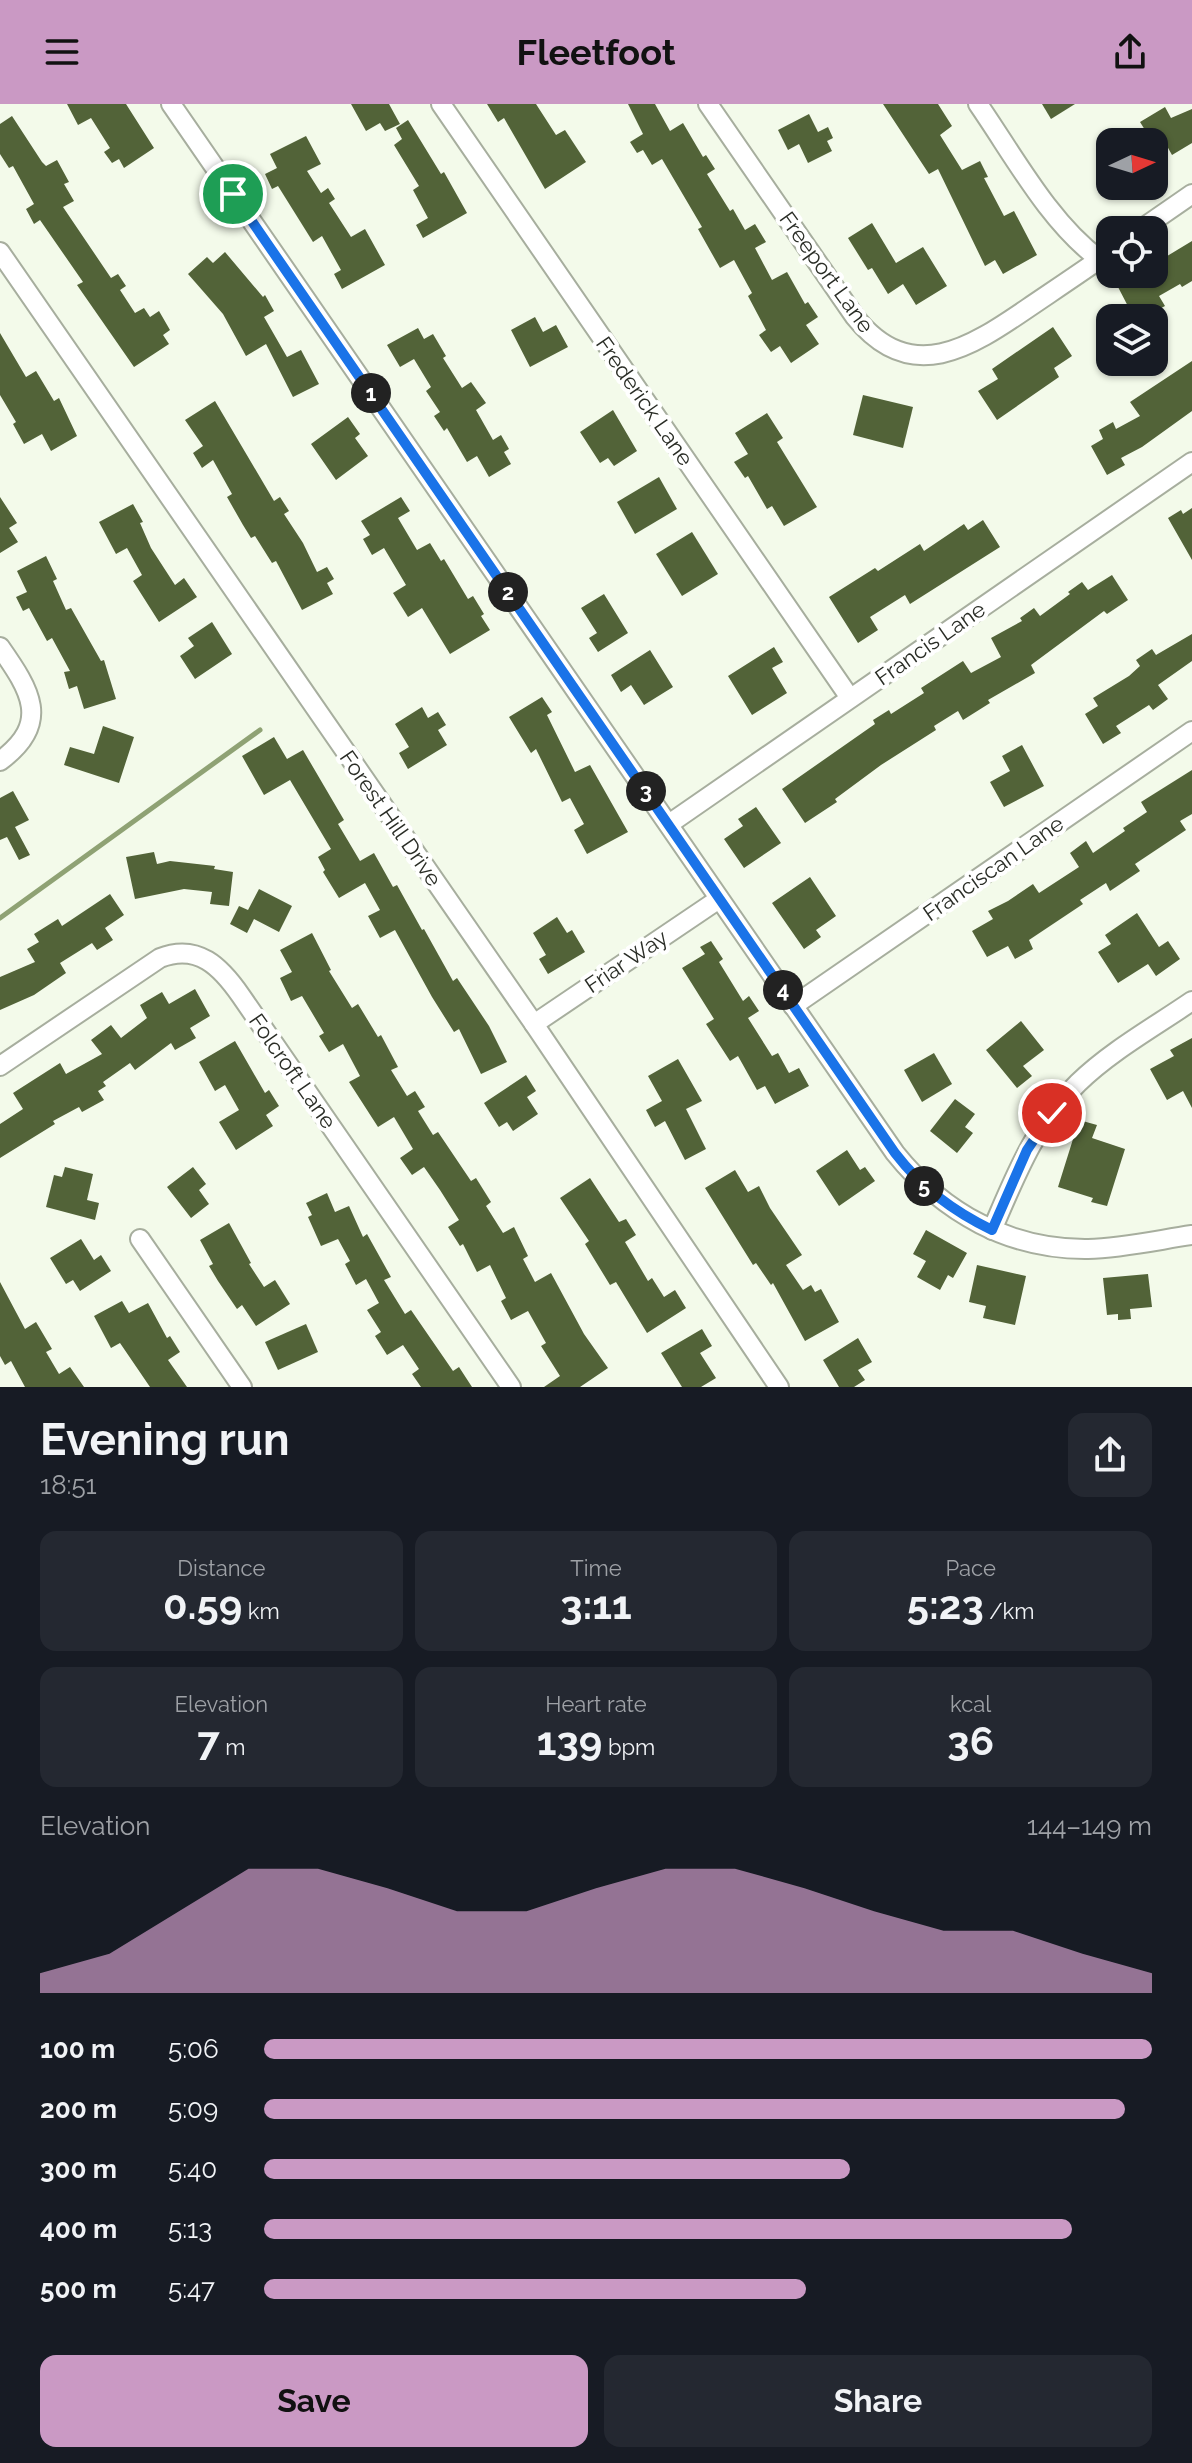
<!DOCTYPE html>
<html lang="en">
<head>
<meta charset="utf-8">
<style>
	:root { --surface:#171b24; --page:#242831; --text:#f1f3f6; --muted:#9ea1a6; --accent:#ca99c4 }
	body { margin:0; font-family:Raleway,sans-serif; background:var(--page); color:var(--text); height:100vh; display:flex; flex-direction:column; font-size:30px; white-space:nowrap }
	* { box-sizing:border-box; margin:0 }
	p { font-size:26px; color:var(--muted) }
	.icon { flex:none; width:44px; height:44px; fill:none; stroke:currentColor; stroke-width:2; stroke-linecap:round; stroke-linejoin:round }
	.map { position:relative; height:1283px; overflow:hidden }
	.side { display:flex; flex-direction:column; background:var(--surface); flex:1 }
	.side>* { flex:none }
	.needle { width:52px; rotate:86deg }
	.tools { position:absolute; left:1096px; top:24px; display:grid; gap:16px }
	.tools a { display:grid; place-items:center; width:72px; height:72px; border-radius:16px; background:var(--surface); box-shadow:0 2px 6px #0004; font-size:40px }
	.pin { position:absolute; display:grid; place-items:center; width:68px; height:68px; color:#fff; margin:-34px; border:4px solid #fff; border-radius:50%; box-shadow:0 2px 8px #0007 }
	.km { position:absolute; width:40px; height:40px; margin:-20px; border-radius:50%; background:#222; color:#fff; font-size:22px; line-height:40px; text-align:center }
	.round { display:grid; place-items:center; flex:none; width:84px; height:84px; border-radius:16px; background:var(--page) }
	.head { display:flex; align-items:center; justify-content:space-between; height:136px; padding:0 40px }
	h1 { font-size:44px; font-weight:700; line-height:60px }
	.stats { display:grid; grid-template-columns:repeat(3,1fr); gap:12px; height:136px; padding:8px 40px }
	.stats div { display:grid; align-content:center; border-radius:16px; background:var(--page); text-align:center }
	.stats b { font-size:40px; font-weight:700 }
	.stats small { font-size:22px; font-weight:400 }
	.stats p { font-size:22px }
	.chart { height:224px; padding:16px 40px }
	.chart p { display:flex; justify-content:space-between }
	.chart svg { width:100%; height:144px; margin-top:8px; fill:var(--accent); opacity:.7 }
	.action { display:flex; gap:16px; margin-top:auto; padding:16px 40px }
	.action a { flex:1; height:92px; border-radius:16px; background:var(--accent); color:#111; font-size:32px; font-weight:700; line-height:92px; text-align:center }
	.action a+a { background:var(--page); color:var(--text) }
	ul { padding:0 40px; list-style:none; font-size:26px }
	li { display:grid; grid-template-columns:128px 96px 1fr; align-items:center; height:60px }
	li i { height:20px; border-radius:10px; background:var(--accent) }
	header { display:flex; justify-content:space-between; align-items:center; height:104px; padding:0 40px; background:var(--accent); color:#111; font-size:36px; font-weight:700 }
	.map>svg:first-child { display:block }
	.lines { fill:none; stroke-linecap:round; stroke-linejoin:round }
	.stream { stroke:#8fa274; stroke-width:5 }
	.building { fill:#526338 }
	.minor-casing { stroke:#a7ae9e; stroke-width:22 }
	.minor { stroke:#fff; stroke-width:18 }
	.route-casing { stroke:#fff; stroke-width:16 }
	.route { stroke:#1a73e8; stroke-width:10 }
	.labels { text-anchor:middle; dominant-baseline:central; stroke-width:8; stroke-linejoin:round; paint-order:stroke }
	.street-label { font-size:22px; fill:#2a2d26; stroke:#fff }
</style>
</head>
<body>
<header><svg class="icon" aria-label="menu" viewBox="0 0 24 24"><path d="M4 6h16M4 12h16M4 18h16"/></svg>Fleetfoot<svg class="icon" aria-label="share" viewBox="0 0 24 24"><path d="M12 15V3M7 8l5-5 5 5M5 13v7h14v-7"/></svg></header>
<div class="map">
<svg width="1192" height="1283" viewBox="0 0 1192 1283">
	<rect width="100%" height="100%" fill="#f3faea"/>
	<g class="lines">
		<polyline class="stream" points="0,814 260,626"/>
	</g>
	<g class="building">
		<polygon points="67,0 126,0 154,44 124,64 119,55 112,59 104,48 110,44 91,14 78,21"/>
		<polygon points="351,0 389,0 400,20 385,27 380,19 366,27"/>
		<polygon points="487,0 536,0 556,31 565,26 586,58 545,85 504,14 498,18"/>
		<polygon points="628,0 655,0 670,27 683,19 703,53 706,51 715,65 707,70 730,107 733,105 745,126 755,120 766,138 755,144 772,176 787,168 805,200 808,198 818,213 806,221 819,240 791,259 780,242 771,248 759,231 766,226 748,192 752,189 734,156 720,164 698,125 702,123 662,55 652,61 643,46 637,49 630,38 643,30"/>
		<polygon points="883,0 938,0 952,22 940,31 962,66 980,57 988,73 984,74 1004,112 1014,107 1037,151 1003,170 995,156 985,162 938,65 929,70"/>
		<polygon points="1042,0 1075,0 1051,15"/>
		<polygon points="1165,3 1171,14 1192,5 1192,39 1172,51 1167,42 1154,49 1154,38 1125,38 1145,26 1140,18"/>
		<polygon points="809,10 818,28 828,23 833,34 827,37 832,47 808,59 799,40 788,46 778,26"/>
		<polygon points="12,12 42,58 46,62 57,56 69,78 64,80 74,97 63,103 111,174 118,170 126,182 120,186 135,209 144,204 150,213 159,207 170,226 163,231 169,240 134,263 77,181 83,178 40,116 34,120 26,105 34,100 13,62 9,64 0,50 0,20"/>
		<polygon points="408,16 441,70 444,68 467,109 423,134 416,121 428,114 413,86 419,82 394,41 402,35 396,24"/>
		<polygon points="306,32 321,60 307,67 321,89 328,84 335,95 329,99 351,133 365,125 385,161 342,185 334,170 341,166 322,132 313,138 278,82 272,85 265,70 277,64 270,50"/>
		<polygon points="872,119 896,159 923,143 947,182 916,201 903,180 888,190 872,164 868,166 848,134"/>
		<polygon points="1192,137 1192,177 1182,183 1180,180 1159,192 1165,202 1150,210 1146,202 1132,210 1118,183 1141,170 1154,170 1154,160"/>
		<polygon points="225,148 263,193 265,191 274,207 264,213 287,253 301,246 319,280 293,293 266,240 246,252 223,210 188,170 207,153 213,159"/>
		<polygon points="535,213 543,228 556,221 568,243 530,263 511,226"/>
		<polygon points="1053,223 1072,252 1054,264 1059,273 997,316 978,287 998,275 992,265"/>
		<polygon points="418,224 424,235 433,230 446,252 443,254 462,284 471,278 486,299 476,306 493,336 501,331 509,345 504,348 511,360 489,373 477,352 467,358 447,324 444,327 434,312 440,308 426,287 431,283 414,255 400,263 387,241"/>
		<polygon points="0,229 26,273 36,267 54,297 59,294 77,332 51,347 42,330 24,340 13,320 16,318 0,291"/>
		<polygon points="1192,257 1192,307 1142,343 1121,354 1125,361 1107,371 1091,342 1103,335 1099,326 1113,318 1116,325 1140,312 1130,298"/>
		<polygon points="863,291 913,303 903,344 853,331"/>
		<polygon points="215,297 274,397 280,393 289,407 284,410 303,439 317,468 327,463 334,475 327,479 333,490 302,506 276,457 272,459 255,432 251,434 243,421 227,393 232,390 213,356 202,364 193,349 203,342 185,316"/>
		<polygon points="613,306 637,347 614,362 608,354 600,359 580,328"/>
		<polygon points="767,309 783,334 777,338 817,403 784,422 772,402 767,405 748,372 745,374 734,358 748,350 735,329"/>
		<polygon points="348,313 360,330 355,334 368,352 336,376 311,340"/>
		<polygon points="659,373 677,405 635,430 617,398"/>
		<polygon points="0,393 17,419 9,424 18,438 0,449"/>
		<polygon points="401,393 410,407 398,414 417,446 430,439 441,457 444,455 468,495 473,492 484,510 481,512 490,526 450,550 422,504 408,513 393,489 406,481 384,444 372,451 363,435 370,431 361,417"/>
		<polygon points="133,400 143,418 140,419 151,444 175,481 184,474 197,493 159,518 133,477 142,471 127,444 116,450 99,418"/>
		<polygon points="1192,404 1192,456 1168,414 1181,406 1183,410"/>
		<polygon points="983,416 1000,443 910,500 905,491 870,513 878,526 858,539 829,493 875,464 878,467 920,440 924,447 964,420 968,426"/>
		<polygon points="692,428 718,470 682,492 656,450"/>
		<polygon points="46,452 57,475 53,477 66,506 71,504 101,557 104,556 116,595 84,605 77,582 69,585 64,568 70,567 52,534 47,537 29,504 23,507 16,493 27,488 17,467"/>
		<polygon points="1112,471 1128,496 1107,510 1104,507 1031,561 1035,569 988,596 990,599 963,616 958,607 934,622 936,626 881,661 835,695 837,698 805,719 782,685 875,620 873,616 889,606 891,610 924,589 921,584 963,557 971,569 1001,553 991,534 1022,517 1020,514 1034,504 1040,512 1070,490 1068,488 1082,478 1088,486"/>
		<polygon points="604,490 628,529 598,548 589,534 597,529 581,504"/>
		<polygon points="212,518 232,550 195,575 180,552 194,542 188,534"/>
		<polygon points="1192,530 1192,557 1158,581 1168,595 1153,606 1149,601 1116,622 1121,629 1103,640 1085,610 1098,602 1093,594 1129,572 1140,562 1136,556 1152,545 1156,551"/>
		<polygon points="774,543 783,558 772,564 787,589 752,611 728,572"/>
		<polygon points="650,546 673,583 644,601 631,581 621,588 611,571"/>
		<polygon points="542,593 552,608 547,611 575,668 590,661 628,728 587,750 574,726 584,720 570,694 562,698 536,645 531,649 509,613"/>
		<polygon points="422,603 428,614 438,608 446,621 438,626 447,641 408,665 399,649 409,643 395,620"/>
		<polygon points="103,622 134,633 119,679 64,661 70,643 94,650"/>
		<polygon points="274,633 287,655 303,646 344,716 338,720 360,757 374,749 393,783 397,781 422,826 424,825 453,877 457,874 489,922 507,958 481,970 459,925 454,928 432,893 395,826 380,834 368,812 380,806 365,779 339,794 323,768 325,766 318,753 331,745 290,676 264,691 242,652"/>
		<polygon points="1022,641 1044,682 1004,703 990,678 1010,667 1002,652"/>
		<polygon points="1192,666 1192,710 1180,717 1186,726 1135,760 1140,767 1110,787 1106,779 1080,796 1083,800 1029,836 1033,845 1015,855 1008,842 987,853 972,827 993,815 988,807 1008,797 1033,780 1039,789 1079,763 1070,749 1086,737 1093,749 1125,727 1123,724 1147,708 1141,698"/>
		<polygon points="13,687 29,716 15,723 30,751 19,756 7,733 0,736 0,694"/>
		<polygon points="756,703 781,739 744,764 724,735 743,722 738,715"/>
		<polygon points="154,748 157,760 170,757 215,762 214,765 233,768 229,802 210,800 212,788 184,785 135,795 126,753"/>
		<polygon points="810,773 836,812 816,826 821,833 804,845 772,799"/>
		<polygon points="259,785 292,802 279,828 254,815 247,829 230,820 239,802 248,806"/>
		<polygon points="110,790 124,811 105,824 113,836 97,846 92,839 60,859 66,869 34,891 0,906 0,873 35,858 27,845 39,838 34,830 58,815 62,822"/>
		<polygon points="1137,809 1159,843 1168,837 1180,855 1156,872 1148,860 1118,879 1098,848 1111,840 1105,831"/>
		<polygon points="557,813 567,829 572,826 585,848 548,870 539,855 546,851 533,829"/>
		<polygon points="312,829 331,866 329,867 352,904 358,900 378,933 381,931 398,963 391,966 407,992 415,987 425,1003 418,1007 433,1031 438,1028 471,1077 476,1074 491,1098 486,1102 503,1129 514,1123 528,1152 523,1155 535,1178 551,1169 584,1230 608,1264 580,1283 544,1283 560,1272 541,1242 546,1239 528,1207 511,1216 501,1197 506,1194 490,1161 477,1168 463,1140 460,1142 448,1123 459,1116 440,1086 424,1063 412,1071 400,1054 413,1045 394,1013 378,1023 349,978 360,972 343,940 329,948 319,932 324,929 302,892 291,897 280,874 292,868 280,846"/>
		<polygon points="711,837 723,855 719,858 743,897 749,892 759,907 748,914 772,952 778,949 789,969 799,964 809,982 775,1000 765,982 757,986 738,952 730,957 706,920 714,915 682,864 705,850 700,843"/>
		<polygon points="195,885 210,912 190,924 196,934 175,946 171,939 135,966 130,959 103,978 106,982 98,987 104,996 82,1008 79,1003 53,1017 55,1020 0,1054 0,1020 23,1005 13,989 60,959 66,970 102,950 91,936 111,921 121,934 147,914 140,901 162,888 169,900"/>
		<polygon points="1021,917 1044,946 1023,962 1032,972 1017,984 986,946"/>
		<polygon points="1192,934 1192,1004 1183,987 1167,996 1150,965 1174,952 1170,946"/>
		<polygon points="235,937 265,989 269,986 279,1002 266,1011 273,1022 236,1046 219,1018 239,1006 225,981 215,987 199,958"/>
		<polygon points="934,949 952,980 922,998 904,966"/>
		<polygon points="678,955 702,997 686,1005 706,1045 685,1056 665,1017 655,1023 646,1006 662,997 648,972"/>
		<polygon points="526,971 536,987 527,993 538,1010 513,1027 507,1018 499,1023 484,999"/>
		<polygon points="955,995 975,1010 965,1023 973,1029 957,1049 930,1027"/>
		<polygon points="1079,1016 1097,1021 1092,1034 1125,1045 1107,1102 1091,1098 1093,1094 1058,1083"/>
		<polygon points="847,1046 860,1066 865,1063 875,1077 839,1102 816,1067"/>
		<polygon points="65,1063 93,1070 87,1096 99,1099 95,1116 46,1103 54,1071 62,1073"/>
		<polygon points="193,1063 206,1080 199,1086 209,1100 191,1114 167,1083"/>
		<polygon points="735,1066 748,1088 759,1082 770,1104 802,1151 786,1161 803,1186 811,1181 815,1188 821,1185 839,1218 805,1237 773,1179 771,1181 756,1159 753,1161 705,1084"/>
		<polygon points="590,1074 619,1118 626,1115 636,1131 625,1138 648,1177 652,1174 664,1193 675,1186 686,1204 647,1229 616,1178 610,1181 585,1140 589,1137 560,1094"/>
		<polygon points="327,1089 335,1108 349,1102 363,1133 367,1130 391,1173 384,1176 405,1210 411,1206 453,1267 459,1263 472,1283 421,1283 412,1270 419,1265 403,1241 387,1251 375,1232 381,1228 367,1206 379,1199 366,1175 356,1181 345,1160 350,1157 338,1135 321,1142 308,1113 312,1111 306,1099"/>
		<polygon points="229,1119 251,1159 249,1160 264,1183 275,1176 290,1200 256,1222 242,1201 237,1205 218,1177 209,1162 213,1160 200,1136"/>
		<polygon points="926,1126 967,1149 953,1174 948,1171 940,1186 917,1173 926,1157 913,1150"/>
		<polygon points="81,1135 94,1156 101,1151 111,1167 80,1187 73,1176 66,1180 50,1154"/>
		<polygon points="977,1161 1026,1172 1015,1221 983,1214 986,1202 969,1198"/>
		<polygon points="1148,1170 1152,1203 1130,1205 1131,1215 1118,1216 1118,1210 1107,1211 1103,1174"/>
		<polygon points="0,1178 25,1225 36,1218 52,1245 46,1248 59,1270 70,1263 84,1283 25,1283 11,1257 5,1261 0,1252"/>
		<polygon points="122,1197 129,1209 148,1199 167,1234 170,1232 180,1248 168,1256 187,1283 150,1283 120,1239 111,1244 94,1212"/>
		<polygon points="306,1220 318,1248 278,1266 265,1238"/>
		<polygon points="702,1225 712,1242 700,1249 716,1274 701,1283 682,1283 661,1249"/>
		<polygon points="858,1234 872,1258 858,1266 865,1276 854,1283 839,1283 823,1256"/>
	</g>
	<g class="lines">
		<g class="minor-casing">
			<g id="minor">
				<path d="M171,0L895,1049C943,1109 1010,1146 1088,1145C1122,1144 1158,1136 1192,1131"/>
				<polyline points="441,0 850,594"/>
				<path d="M708,0L855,213C911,283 971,243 1028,204C1056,185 1083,167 1110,148"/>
				<path d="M978,0C1014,52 1049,118 1099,155"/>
				<polyline points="1140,126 1192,90"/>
				<polyline points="0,148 534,920 779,1283"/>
				<path d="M0,543C30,586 52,619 0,657"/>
				<polyline points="669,720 1192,358"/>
				<polyline points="793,902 1192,627"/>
				<polyline points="534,920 719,795"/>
				<path d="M0,962L160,854C198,839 221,863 241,892L511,1283"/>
				<path d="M992,1126C1015,1073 1035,1020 1078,979C1111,947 1154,923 1192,897"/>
				<polyline points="140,1135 242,1283"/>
			</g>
		</g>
		<use href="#minor" class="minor"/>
	</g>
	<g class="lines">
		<g class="route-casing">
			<path id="route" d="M233,90L895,1049C922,1084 953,1107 992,1126L1027,1046L1052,1009"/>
		</g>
		<use href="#route" class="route"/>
	</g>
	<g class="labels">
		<g class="street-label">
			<text transform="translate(827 168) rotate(54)">Freeport Lane</text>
			<text transform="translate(645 297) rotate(55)">Frederick Lane</text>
			<text transform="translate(930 539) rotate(-35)">Francis Lane</text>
			<text transform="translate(391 714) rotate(55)">Forest Hill Drive</text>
			<text transform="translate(993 764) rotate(-35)">Franciscan Lane</text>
			<text transform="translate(626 857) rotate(-34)">Friar Way</text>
			<text transform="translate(293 967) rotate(55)">Folcroft Lane</text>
		</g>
	</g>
</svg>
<div class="tools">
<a><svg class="needle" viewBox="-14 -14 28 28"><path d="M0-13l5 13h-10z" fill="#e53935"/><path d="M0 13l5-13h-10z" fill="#9ea1a6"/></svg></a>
<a><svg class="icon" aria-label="locate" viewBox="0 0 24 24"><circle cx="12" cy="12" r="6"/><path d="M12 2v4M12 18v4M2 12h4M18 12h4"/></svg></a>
<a><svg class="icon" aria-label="layers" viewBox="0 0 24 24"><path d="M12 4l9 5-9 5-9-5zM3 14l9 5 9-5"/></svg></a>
</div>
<div class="pin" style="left:233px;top:90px;background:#1e9e55"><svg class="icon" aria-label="arrive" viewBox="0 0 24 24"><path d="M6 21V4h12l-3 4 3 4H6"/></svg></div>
<div class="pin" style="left:1052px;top:1009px;background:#d93025"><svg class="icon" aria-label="check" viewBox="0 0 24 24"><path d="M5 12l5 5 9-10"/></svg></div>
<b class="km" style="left:371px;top:289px">1</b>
<b class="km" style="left:508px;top:488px">2</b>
<b class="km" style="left:646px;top:687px">3</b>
<b class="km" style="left:783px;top:886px">4</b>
<b class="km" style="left:924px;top:1082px">5</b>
</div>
<section class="side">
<div class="head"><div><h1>Evening run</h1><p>18:51</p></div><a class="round"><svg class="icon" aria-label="share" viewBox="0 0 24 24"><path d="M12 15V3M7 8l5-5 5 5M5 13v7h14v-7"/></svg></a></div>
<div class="stats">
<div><p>Distance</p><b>0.59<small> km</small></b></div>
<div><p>Time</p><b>3:11</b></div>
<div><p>Pace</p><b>5:23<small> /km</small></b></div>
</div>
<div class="stats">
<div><p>Elevation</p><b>7<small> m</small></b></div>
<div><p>Heart rate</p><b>139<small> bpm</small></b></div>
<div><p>kcal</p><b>36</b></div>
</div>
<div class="chart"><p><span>Elevation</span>144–149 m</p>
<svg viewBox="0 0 160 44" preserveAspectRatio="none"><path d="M0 44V38L10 32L20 19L30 6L40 6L50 12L60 19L70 19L80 12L90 6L100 6L110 12L120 19L130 25L140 25L150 32L160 38V44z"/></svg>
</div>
<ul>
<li><b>100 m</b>5:06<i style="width:100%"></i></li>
<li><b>200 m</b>5:09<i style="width:97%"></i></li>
<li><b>300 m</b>5:40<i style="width:66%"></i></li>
<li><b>400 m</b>5:13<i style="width:91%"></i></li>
<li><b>500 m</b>5:47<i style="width:61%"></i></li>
</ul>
<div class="action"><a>Save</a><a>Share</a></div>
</section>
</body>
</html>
